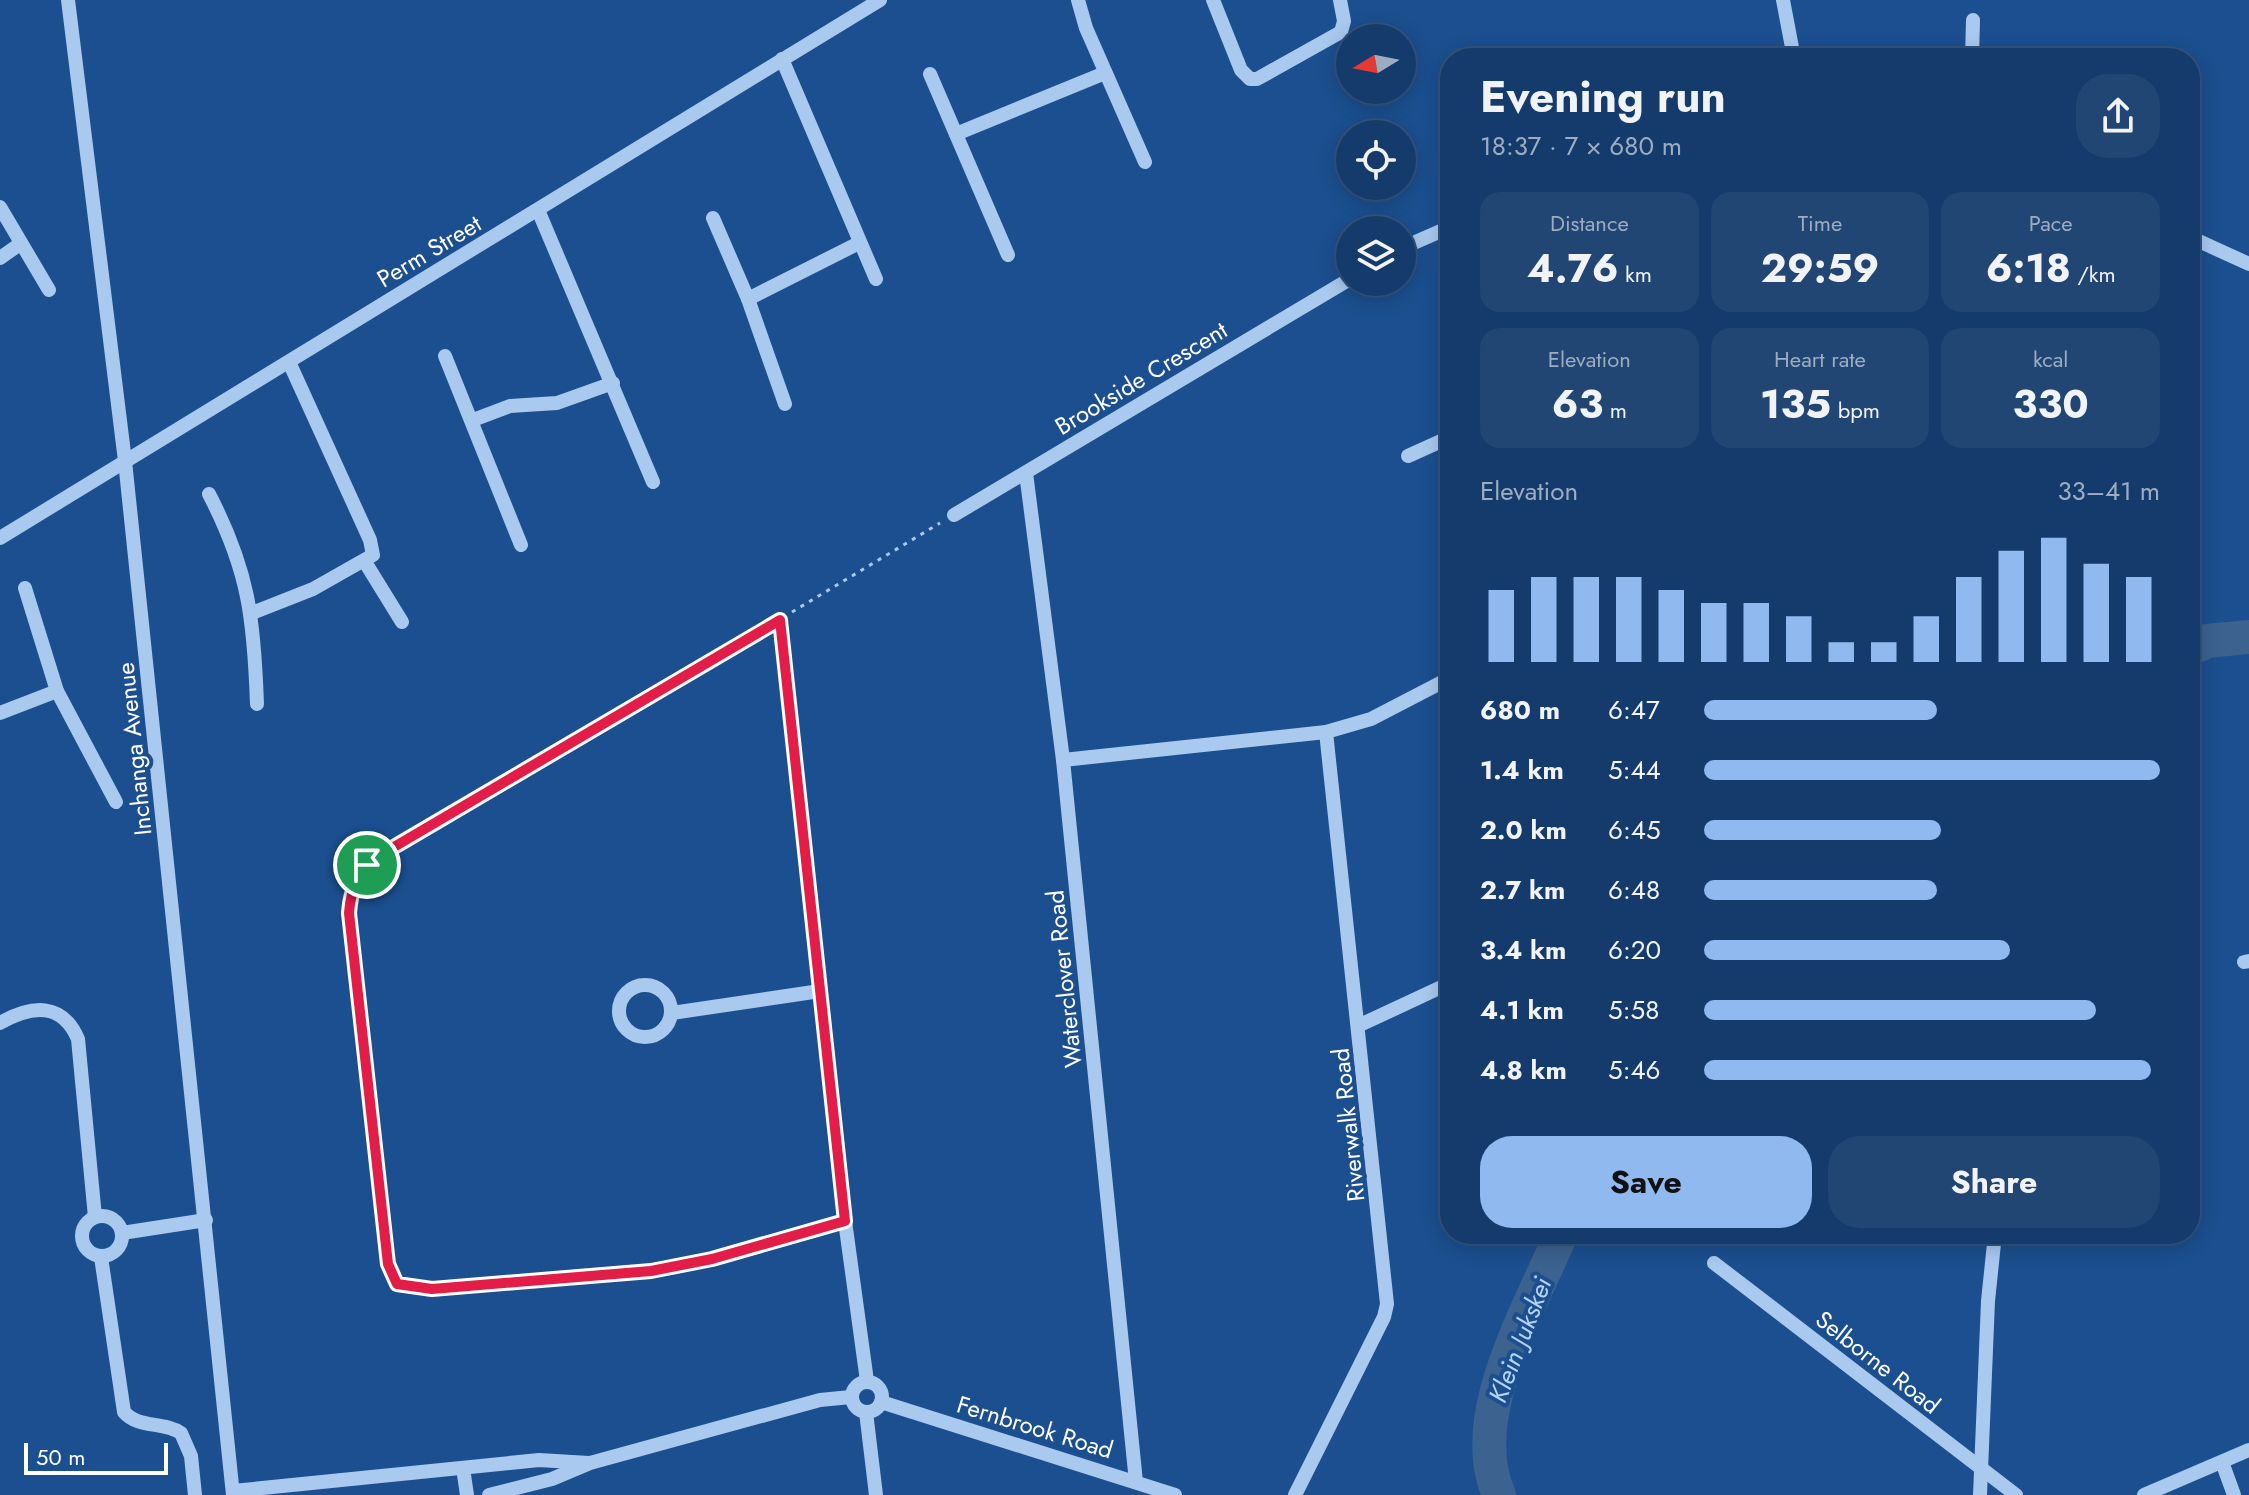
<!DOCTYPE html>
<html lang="en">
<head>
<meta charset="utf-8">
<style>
	:root { --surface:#143b6b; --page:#214673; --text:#f1f3f6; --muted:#9dadc1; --line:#33557e; --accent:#90b9f0 }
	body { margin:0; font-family:Jost,sans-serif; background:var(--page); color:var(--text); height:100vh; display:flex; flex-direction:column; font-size:30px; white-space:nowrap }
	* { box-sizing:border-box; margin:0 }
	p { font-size:26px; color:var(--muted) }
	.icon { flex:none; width:44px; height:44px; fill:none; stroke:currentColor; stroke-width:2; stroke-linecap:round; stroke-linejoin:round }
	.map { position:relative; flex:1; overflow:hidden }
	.side { position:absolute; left:1440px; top:48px; width:760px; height:1196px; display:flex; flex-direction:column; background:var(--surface); border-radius:32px; box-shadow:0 4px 20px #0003,0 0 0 2px var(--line) }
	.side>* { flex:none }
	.needle { width:52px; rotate:260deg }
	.controls { position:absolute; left:1336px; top:24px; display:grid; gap:16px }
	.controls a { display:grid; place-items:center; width:80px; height:80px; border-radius:50%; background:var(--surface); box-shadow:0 4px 20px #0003,0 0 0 2px var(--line); font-size:40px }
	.scale { position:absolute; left:24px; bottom:20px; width:144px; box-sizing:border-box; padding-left:8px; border:4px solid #fff; border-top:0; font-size:22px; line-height:28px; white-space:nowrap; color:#fff; -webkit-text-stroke:6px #1b4f8f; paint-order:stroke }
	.pin { position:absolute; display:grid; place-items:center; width:68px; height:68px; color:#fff; margin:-34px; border:4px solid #fff; border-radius:50%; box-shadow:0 2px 8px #0007 }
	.round { display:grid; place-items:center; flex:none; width:84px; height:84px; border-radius:32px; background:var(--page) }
	.summary { display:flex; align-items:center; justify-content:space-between; height:136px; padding:0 40px }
	h1 { font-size:44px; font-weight:700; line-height:60px }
	.stats { display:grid; grid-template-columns:repeat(3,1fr); gap:12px; height:136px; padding:8px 40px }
	.stats div { display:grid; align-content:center; border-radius:20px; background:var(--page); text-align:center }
	.stats b { font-size:40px; font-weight:700 }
	.stats small { font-size:22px; font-weight:400 }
	.stats p { font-size:22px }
	.chart { height:224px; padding:16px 40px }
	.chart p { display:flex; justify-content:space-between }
	.chart svg { width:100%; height:144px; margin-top:8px; stroke:var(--accent); stroke-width:6 }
	.action { display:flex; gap:16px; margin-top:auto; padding:16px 40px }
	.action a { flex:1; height:92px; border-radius:32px; background:var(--accent); color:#111; font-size:32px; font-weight:700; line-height:92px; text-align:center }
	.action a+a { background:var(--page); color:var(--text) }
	ul { padding:0 40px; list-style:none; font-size:26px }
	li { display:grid; grid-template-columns:128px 96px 1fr; align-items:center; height:60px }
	li i { height:20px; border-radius:10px; background:var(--accent) }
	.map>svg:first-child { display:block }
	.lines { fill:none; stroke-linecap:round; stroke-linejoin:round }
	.river { stroke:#3c6290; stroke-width:34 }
	.path { stroke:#a9c9ee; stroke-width:3; stroke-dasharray:4 6; stroke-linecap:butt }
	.minor { stroke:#a9c9ee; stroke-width:14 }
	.route-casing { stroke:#fff; stroke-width:16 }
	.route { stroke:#e11d48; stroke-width:10 }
	.labels { text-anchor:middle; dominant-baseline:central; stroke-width:8; stroke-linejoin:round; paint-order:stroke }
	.street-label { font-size:24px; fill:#fff; stroke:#1b4f8f }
	.water-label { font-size:26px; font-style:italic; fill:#b5d3f5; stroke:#1b4f8f }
</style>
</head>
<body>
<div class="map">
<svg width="2249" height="1495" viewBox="0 0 2249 1495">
	<rect width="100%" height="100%" fill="#1b4f8f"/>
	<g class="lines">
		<g class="river">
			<polyline points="2190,649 2207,641 2249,637"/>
			<path d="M1499,1495C1464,1417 1531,1307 1561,1234"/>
		</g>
		<polyline class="path" points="792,612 940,523"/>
		<g class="minor">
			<polyline points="68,0 125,461 233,1495"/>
			<polyline points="1078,0 1086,28 1145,162"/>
			<polyline points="1213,0 1241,70 1250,79 1257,79 1341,32 1344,21 1340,0"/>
			<polyline points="1783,0 1794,58"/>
			<polyline points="1972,58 1973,20"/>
			<polyline points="782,59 876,279"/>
			<polyline points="930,74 1008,255"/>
			<polyline points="956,134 1105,73"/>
			<polyline points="0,207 49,290"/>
			<polyline points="538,210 653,482"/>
			<polyline points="713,218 748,299 785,404"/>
			<polyline points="2190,237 2249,264"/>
			<polyline points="1402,248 1450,227"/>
			<polyline points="0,258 20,244"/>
			<polyline points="748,299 859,243"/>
			<polyline points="445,356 521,545"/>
			<polyline points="473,420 510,406 557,403 613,383"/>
			<polyline points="1408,456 1450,437"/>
			<polyline points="1026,473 1063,760 1136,1482"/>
			<path d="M209,494C249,571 254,619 257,704"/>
			<polyline points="954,515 1350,279"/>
			<polyline points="0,538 880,0"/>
			<polyline points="365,562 402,622"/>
			<polyline points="25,588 57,691 116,802"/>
			<polyline points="252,613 313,589 373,555 370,540 289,362"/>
			<polyline points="0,713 57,691"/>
			<polyline points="1063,760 1326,732 1371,719 1450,678"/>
			<polyline points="2244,962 2249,961"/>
			<circle cx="645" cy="1011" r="26"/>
			<polyline points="672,1013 820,991"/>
			<path d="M0,1023C32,1005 62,1002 78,1039L95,1217"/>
			<polyline points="1360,1025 1450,983"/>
			<circle cx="102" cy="1236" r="20"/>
			<path d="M845,1221L712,1259L651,1271L432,1289L397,1284L388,1264L349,913C351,885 360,870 382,854L780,620L845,1221L867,1381"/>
			<polyline points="122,1233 206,1220"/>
			<path d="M101,1257L124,1412C139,1429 163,1421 181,1433L191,1456L195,1495"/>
			<polyline points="1714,1263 2016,1495"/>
			<circle cx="867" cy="1397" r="15"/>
			<polyline points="881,1402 1175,1495"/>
			<polyline points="866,1412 876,1495"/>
			<polyline points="2222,1462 2234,1495"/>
			<polyline points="463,1468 467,1495"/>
			<polyline points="233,1491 539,1460 589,1463"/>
			<polyline points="489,1495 552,1479 590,1463 820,1400 851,1397"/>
			<polyline points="1295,1495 1384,1317 1387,1304 1326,732"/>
			<polyline points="1980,1495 1988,1301 1995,1234"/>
			<polyline points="2144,1495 2249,1450"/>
		</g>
	</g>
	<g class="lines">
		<g class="route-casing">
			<path id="route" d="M780,620L845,1221L712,1259L651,1271L432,1289L397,1284L388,1264L349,913C351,885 360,870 382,854Z"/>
		</g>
		<use href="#route" class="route"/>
	</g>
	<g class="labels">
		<g class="street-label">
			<text transform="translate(429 251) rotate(-31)">Perm Street</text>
			<text transform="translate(1141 378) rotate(-31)">Brookside Crescent</text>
			<text transform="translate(134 749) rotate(-96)">Inchanga Avenue</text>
			<text transform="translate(1064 979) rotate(-96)">Waterclover Road</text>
			<text transform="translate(1348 1125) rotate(-96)">Riverwalk Road</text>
			<text transform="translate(1878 1362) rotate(38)">Selborne Road</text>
			<text transform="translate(1035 1427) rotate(17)">Fernbrook Road</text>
		</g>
		<g class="water-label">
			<text transform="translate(1520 1340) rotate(-69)">Klein Jukskei</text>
		</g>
	</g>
</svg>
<div class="controls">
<a><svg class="needle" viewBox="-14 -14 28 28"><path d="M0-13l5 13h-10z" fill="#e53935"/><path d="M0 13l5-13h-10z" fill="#9dadc1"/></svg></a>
<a><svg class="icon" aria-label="locate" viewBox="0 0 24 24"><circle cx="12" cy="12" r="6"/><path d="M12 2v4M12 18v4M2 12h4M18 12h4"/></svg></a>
<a><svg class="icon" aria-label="layers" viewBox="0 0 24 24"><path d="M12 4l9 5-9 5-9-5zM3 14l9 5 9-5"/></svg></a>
</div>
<div class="scale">50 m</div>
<div class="pin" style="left:367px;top:865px;background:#1e9e55"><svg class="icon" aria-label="arrive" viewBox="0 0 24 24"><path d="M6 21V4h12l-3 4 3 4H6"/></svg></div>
<section class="side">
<div class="summary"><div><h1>Evening run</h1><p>18:37 · 7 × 680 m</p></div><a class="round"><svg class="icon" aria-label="share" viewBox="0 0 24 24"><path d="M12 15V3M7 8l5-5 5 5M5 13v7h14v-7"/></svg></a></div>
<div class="stats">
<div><p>Distance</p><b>4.76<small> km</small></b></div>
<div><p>Time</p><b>29:59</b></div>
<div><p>Pace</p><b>6:18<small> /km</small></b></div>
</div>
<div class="stats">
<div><p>Elevation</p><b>63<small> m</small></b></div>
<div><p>Heart rate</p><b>135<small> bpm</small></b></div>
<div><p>kcal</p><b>330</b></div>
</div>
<div class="chart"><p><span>Elevation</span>33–41 m</p>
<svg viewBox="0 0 160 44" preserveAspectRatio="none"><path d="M5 44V22M15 44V18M25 44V18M35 44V18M45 44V22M55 44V26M65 44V26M75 44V30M85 44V38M95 44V38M105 44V30M115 44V18M125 44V10M135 44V6M145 44V14M155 44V18"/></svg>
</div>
<ul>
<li><b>680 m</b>6:47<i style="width:51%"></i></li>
<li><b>1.4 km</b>5:44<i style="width:100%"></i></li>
<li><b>2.0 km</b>6:45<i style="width:52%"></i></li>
<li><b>2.7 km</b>6:48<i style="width:51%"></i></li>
<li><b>3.4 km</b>6:20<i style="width:67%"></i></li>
<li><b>4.1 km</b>5:58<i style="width:86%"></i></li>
<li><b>4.8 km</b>5:46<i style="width:98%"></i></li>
</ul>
<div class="action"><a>Save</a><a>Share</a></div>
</section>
</div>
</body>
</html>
